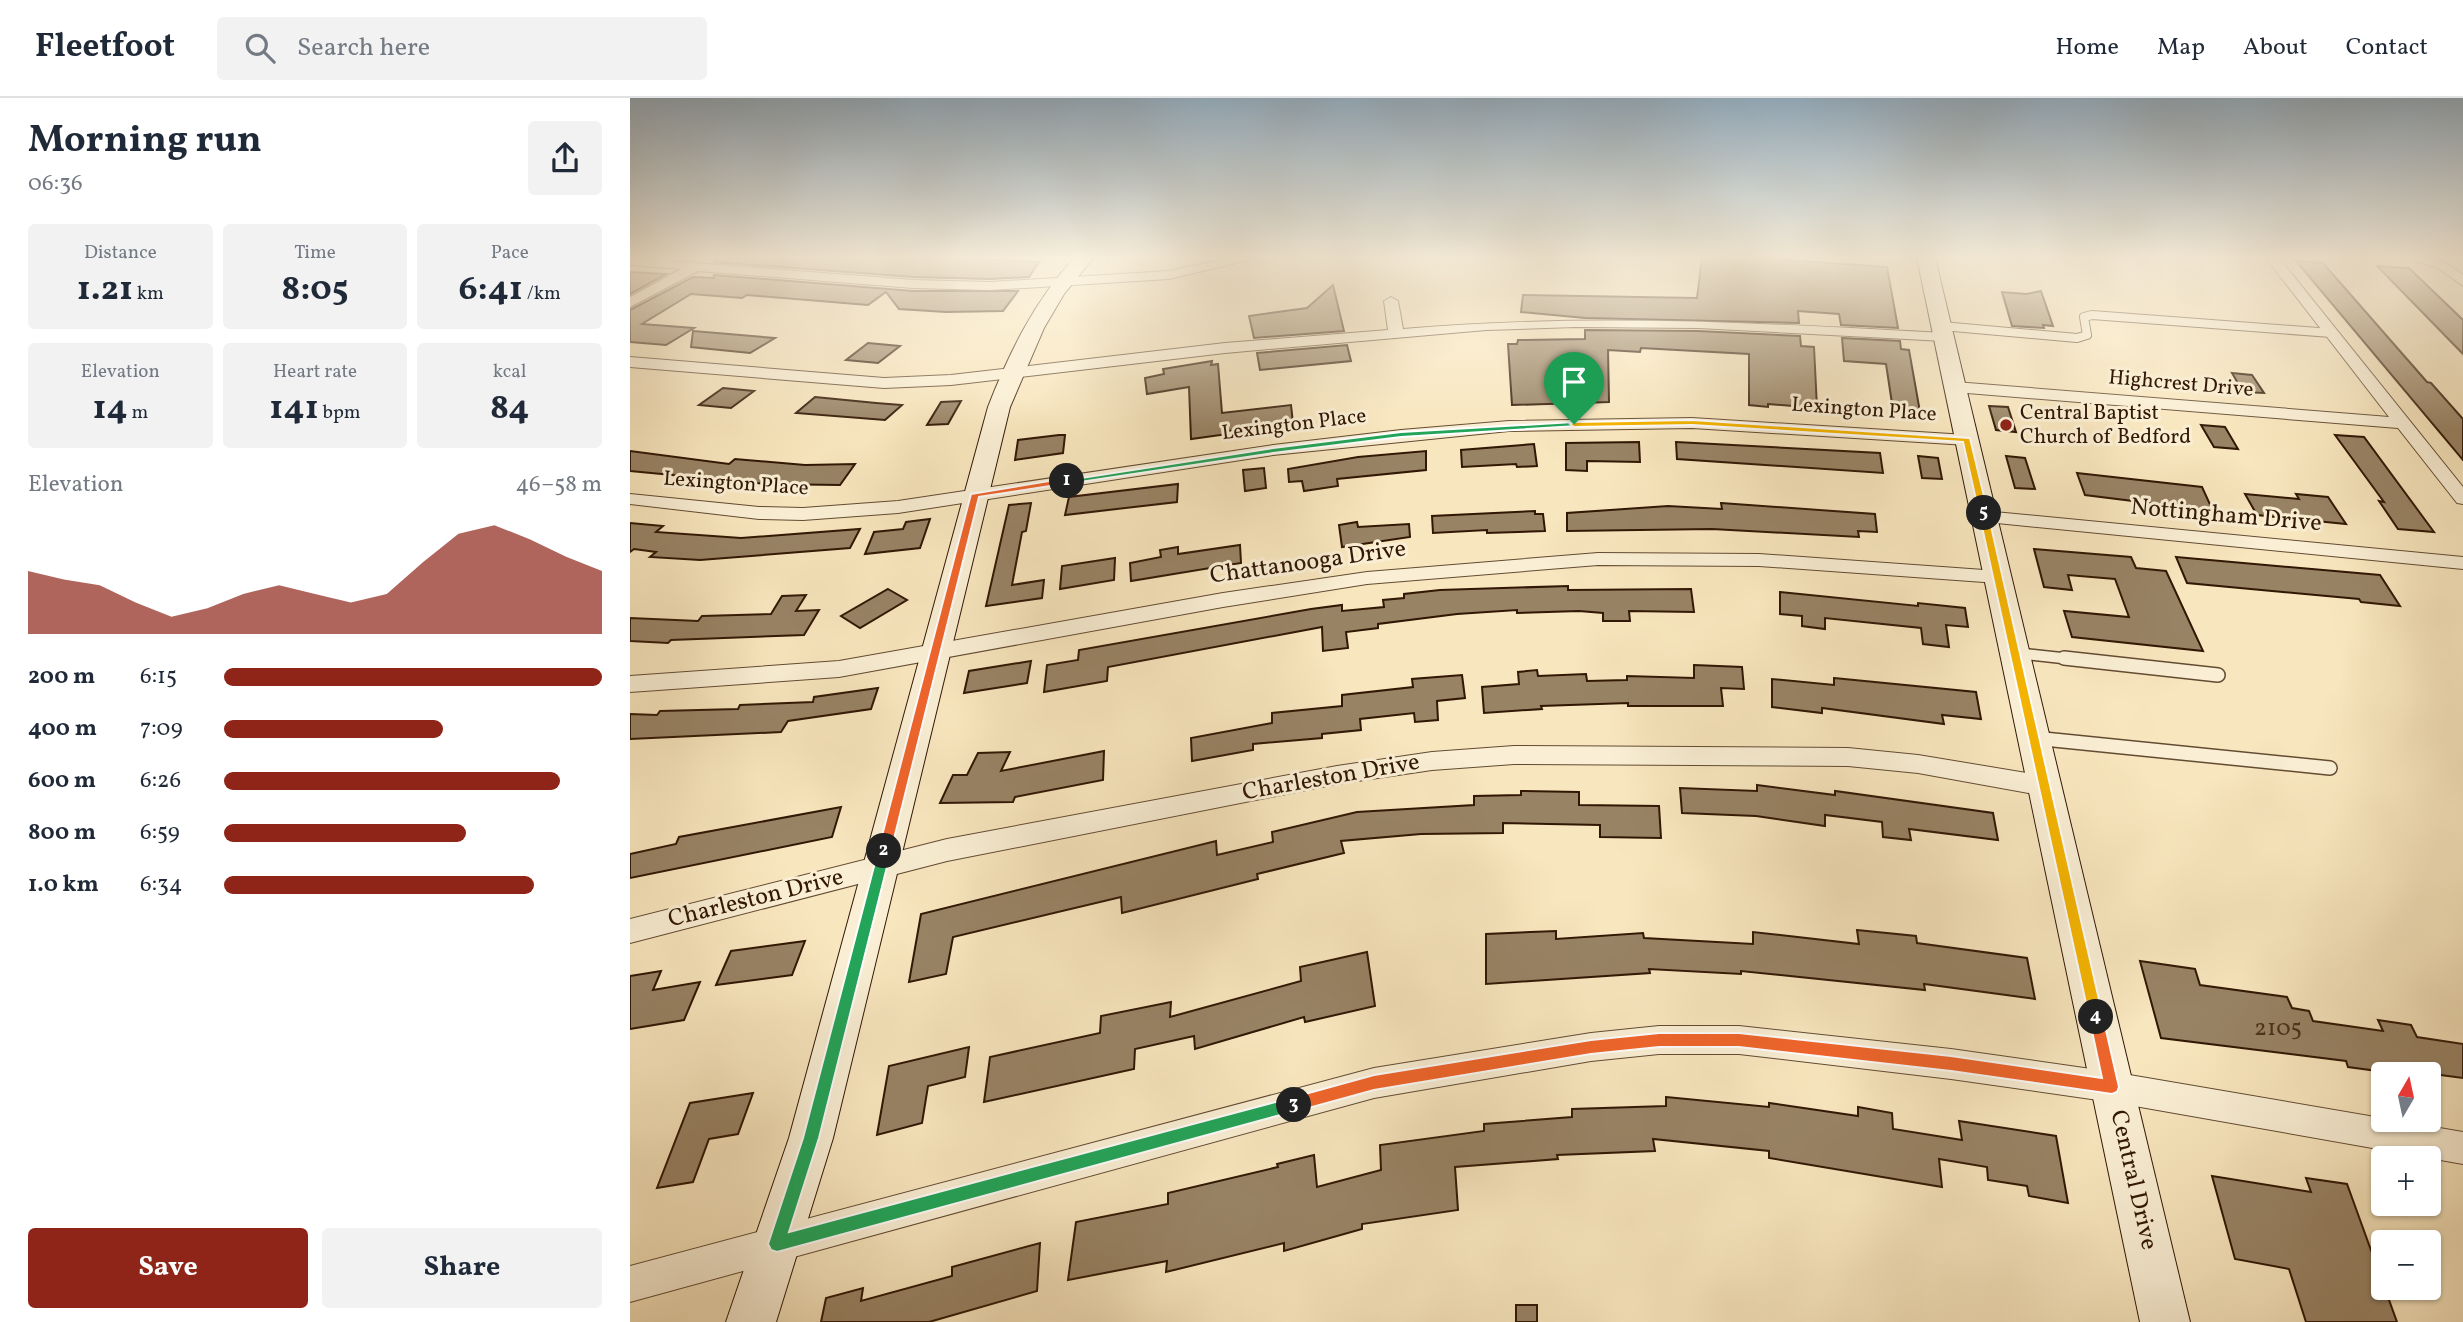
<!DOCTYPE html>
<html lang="en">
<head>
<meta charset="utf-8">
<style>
	:root { --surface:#fff; --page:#f2f2f3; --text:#1f2937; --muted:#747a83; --line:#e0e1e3; --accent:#8f2418 }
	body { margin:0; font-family:Vollkorn,serif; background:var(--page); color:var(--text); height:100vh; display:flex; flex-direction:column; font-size:26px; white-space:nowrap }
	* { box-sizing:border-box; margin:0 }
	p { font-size:23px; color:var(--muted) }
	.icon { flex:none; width:38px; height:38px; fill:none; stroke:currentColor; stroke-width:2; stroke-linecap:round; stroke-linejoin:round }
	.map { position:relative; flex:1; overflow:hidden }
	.drawer { display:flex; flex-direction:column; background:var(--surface); width:630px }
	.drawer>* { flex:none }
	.needle { width:46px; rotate:9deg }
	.buttons { position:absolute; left:1741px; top:964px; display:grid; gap:14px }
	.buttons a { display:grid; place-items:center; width:70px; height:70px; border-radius:7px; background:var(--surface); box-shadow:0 2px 5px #0004; font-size:35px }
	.pin { position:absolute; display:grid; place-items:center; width:60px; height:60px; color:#fff; margin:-72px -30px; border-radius:50% 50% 50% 0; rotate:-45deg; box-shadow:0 0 7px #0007 }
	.pin .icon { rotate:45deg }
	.km { position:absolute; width:35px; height:35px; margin:-18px; border-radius:50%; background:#222; color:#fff; font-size:19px; line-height:35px; text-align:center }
	.round { display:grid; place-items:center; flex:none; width:74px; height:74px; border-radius:7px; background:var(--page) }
	.overview { display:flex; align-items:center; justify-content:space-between; height:119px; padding:0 28px }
	h1 { font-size:38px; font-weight:700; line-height:52px }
	.figures { display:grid; grid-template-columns:repeat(3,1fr); gap:10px; height:119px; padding:7px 28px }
	.figures div { display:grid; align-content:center; border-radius:7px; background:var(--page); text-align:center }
	.figures b { font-size:35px; font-weight:700 }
	.figures small { font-size:19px; font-weight:400 }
	.figures p { font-size:19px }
	.chart { height:196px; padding:14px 28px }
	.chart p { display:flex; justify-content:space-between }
	.chart svg { width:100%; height:126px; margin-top:7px; fill:var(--accent); opacity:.7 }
	.cta { display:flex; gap:14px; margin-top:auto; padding:14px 28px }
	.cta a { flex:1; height:80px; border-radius:7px; background:var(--accent); color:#fff; font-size:28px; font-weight:700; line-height:80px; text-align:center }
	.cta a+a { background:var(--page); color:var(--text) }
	ul { padding:0 28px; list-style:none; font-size:23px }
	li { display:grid; grid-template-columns:112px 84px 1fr; align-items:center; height:52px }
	li i { height:18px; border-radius:9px; background:var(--accent) }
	header { display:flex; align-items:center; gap:42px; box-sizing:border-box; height:98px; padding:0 35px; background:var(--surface); border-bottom:2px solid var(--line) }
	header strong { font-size:33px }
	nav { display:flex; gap:38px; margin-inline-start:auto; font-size:24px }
	.search { width:490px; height:63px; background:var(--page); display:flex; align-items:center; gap:18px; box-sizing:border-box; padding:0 24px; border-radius:7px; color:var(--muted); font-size:26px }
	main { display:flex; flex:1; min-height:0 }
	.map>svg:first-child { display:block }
	.building { fill:#988365; stroke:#311704; stroke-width:2 }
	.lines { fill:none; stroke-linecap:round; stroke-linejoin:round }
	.lane-far2-casing { stroke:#634b32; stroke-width:10 }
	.lane-far1-casing { stroke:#634b32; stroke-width:13 }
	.lane-casing { stroke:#634b32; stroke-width:16 }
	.street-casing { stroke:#634b32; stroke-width:2 }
	.secondary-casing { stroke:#311704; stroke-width:2 }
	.lane-far2 { stroke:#faefd5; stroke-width:8 }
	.lane-far1 { stroke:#faefd5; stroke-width:10 }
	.lane { stroke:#faefd5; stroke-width:13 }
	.street { fill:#faefd5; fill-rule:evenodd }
	.secondary { fill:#faefd5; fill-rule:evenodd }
	.split-1 { fill:#22a559; stroke:#fff; stroke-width:2 }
	.split-2 { fill:#f0652b; stroke:#fff; stroke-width:2 }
	.split-3 { fill:#22a559; stroke:#fff; stroke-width:2 }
	.split-4 { fill:#f0652b; stroke:#fff; stroke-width:2 }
	.split-5 { fill:#f5b400; stroke:#fff; stroke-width:2 }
	.split-6 { fill:#f5b400; stroke:#fff; stroke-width:2 }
	.poi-dot { fill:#8f2418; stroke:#faefd5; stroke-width:2.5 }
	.labels { text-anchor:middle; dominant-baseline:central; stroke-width:6; stroke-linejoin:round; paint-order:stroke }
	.far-street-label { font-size:21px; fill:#311704; stroke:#faefd5 }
	.far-poi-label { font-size:21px; fill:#311704; stroke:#faefd5; text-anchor:start }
	.street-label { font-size:24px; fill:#311704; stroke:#faefd5 }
	.near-number-label { font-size:24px; fill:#4b321c }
</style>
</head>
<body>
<header>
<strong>Fleetfoot</strong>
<div class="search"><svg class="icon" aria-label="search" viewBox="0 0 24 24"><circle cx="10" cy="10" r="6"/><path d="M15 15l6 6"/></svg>Search here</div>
<nav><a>Home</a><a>Map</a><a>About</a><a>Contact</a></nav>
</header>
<main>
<section class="drawer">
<div class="overview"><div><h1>Morning run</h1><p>06:36</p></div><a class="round"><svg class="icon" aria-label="share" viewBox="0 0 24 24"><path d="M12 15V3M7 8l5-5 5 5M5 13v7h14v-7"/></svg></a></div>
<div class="figures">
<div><p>Distance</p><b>1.21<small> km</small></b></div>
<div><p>Time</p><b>8:05</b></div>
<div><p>Pace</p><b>6:41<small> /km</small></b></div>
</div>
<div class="figures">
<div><p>Elevation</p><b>14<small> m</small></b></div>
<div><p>Heart rate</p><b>141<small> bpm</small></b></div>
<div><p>kcal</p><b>84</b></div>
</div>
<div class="chart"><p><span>Elevation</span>46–58 m</p>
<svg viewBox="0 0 160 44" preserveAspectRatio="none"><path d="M0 44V22L10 25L20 27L30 33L40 38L50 35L60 30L70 27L80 30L90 33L100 30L110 19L120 9L130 6L140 11L150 17L160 22V44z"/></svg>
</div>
<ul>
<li><b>200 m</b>6:15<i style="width:100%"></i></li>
<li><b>400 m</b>7:09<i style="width:58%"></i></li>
<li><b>600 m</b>6:26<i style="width:89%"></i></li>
<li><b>800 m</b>6:59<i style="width:64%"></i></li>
<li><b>1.0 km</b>6:34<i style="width:82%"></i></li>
</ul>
<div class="cta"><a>Save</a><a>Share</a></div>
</section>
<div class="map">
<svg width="1833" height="1224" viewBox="0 0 1833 1224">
	<rect width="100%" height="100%" fill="#f8e6be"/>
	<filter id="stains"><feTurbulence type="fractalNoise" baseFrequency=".00286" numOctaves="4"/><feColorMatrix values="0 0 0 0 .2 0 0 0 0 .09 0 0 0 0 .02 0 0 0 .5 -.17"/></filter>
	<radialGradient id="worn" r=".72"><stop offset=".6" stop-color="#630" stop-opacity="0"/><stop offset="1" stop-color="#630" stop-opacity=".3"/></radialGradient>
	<g class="building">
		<polygon points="85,160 333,160 409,164 399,179 360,181 283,179 84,164"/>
		<polygon points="1072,160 1127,160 1257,169 1268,230 1211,227 1209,216 1168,213 1169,225 955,220 891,214 893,197 1067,200"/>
		<polygon points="1666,163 1693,165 1797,284 1801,285 1833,321 1833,362"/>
		<polygon points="1747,168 1779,170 1833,222 1833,256"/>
		<polygon points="0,174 36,176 0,196"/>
		<polygon points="84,177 283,193 388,193 373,213 316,214 269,211 256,194 238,207 117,197 112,200 61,196 12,226 64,230 36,247 0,244 0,212 63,179 84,180"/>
		<polygon points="703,187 714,233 624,240 619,218 677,210"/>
		<polygon points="1411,193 1423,228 1413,227 1414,230 1382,228 1372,194 1396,196"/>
		<polygon points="955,232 1068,233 1170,238 1171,248 1184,249 1187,310 1138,306 1138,309 1119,307 1119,256 1011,250 1010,254 978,252 979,304 882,307 878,246 887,246 888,242 955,241"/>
		<polygon points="63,233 145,240 120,255 61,249"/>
		<polygon points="1212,240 1270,243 1271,251 1279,252 1290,314 1263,312 1256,266 1214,263"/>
		<polygon points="238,245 270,248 248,265 216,262"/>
		<polygon points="717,247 721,263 630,272 627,255"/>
		<polygon points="582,263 581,267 588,266 592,315 661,307 663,325 597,333 598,336 561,341 559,289 517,296 515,280 534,276 533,271"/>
		<polygon points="1602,275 1622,277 1634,295 1613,294"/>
		<polygon points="93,290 124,293 101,310 69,307"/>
		<polygon points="185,299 246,305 272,307 255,322 166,315"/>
		<polygon points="331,303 318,326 297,327 311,304"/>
		<polygon points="1359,308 1378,309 1386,334 1366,332"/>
		<polygon points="1571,327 1595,329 1608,351 1584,349"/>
		<polygon points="429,337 435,337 433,355 385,362 388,342"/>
		<polygon points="1705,337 1734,339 1804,434 1768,431 1749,403 1754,404"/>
		<polygon points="1009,344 1010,364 957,363 957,373 936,372 936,345"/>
		<polygon points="1046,344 1250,355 1253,375 1047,361"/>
		<polygon points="904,346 907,368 887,369 886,366 832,369 831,352"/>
		<polygon points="0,353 99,366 105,361 175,367 225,366 210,387 136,386 0,373"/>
		<polygon points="796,353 796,372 707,381 708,388 674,393 672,383 659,384 658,371 728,359"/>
		<polygon points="1288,358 1308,360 1312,381 1292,380"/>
		<polygon points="1376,358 1395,360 1405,391 1385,390"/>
		<polygon points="634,370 636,390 615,393 613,372"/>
		<polygon points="1447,375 1572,389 1583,413 1455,397"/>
		<polygon points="548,386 547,404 435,417 439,399"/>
		<polygon points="1615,396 1669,401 1666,396 1698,399 1716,426 1627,417"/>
		<polygon points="401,405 396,433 392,434 382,487 414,482 412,500 356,508 379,407"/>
		<polygon points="1091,405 1245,416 1247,434 1228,433 1229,439 1082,431 937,433 937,415 1038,408 1092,411"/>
		<polygon points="905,413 905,416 913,416 915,433 857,435 857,432 803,435 802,418"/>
		<polygon points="300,421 290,450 235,456 244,434 273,431 276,424"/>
		<polygon points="727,424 728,429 779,426 780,439 712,449 709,427"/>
		<polygon points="0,425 33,428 26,434 111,440 230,431 220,450 70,462 20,459 26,454 4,451 0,454"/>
		<polygon points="610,447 611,465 501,483 500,465 531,459 530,452 548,449 548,456"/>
		<polygon points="1404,451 1501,459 1506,470 1536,473 1573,553 1442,539 1434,513 1499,519 1485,481 1438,477 1442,492 1414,489"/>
		<polygon points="1546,459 1750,477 1770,508 1731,504 1729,501 1557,485"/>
		<polygon points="485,460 484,482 430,491 432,468"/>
		<polygon points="938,488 938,492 1061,491 1064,514 999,513 1000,523 973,523 973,515 949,513 887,515 887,512 827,516 748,526 748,530 716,534 718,550 693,553 692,529 478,569 477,583 414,594 417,567 448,562 449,552 681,511 712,507 712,513 754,509 753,502 774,500 774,496 810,492"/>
		<polygon points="258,491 277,502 230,530 211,518"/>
		<polygon points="1150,494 1288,508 1288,505 1335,510 1338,529 1316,527 1319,549 1293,546 1291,530 1195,520 1195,531 1172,528 1172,518 1150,516"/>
		<polygon points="176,497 166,513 189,512 174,537 41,542 38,545 0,543 0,520 68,523 72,518 141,516 152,498"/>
		<polygon points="401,563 397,585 334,595 339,573"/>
		<polygon points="1064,567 1112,569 1114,591 1091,590 1093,608 998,608 998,605 911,608 912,611 854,615 852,589 889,586 888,574 907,572 908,578 956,576 957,583 997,582 997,578 1064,580"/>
		<polygon points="832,577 835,600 807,603 808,622 785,624 784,615 730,621 731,632 692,636 692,640 623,646 623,652 562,663 561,640 642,625 642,615 712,608 712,597 783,589 782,581"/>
		<polygon points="1204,580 1346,594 1351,621 1312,617 1314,626 1192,610 1192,615 1142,609 1142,581 1204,587"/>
		<polygon points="248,590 241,611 158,623 151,634 0,641 0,616 27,617 30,613 108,611 110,607 183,604 184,599"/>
		<polygon points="474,653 473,682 385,699 383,704 310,705 323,677 337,677 348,655 380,654 371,673"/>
		<polygon points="1127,687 1205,697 1205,693 1363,715 1368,742 1279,731 1281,742 1253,739 1252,724 1195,717 1195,728 1126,718 1052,715 1050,690 1127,693"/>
		<polygon points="891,693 949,694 949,707 1029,708 1031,740 970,739 970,727 873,725 873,735 791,736 711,743 714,755 627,776 628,781 492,815 491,799 323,839 316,876 279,884 291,816 586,743 587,757 643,744 642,734 727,714 844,707 844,698 891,697"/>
		<polygon points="211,709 202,739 0,780 0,756 46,746 49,739"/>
		<polygon points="1227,832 1286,838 1287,845 1397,860 1405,901 1294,886 1295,892 1111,873 1111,876 1019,871 1020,875 856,886 856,836 926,833 926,841 1013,835 1014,840 1123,846 1123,834 1229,846"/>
		<polygon points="175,843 162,877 86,887 101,853"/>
		<polygon points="737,854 745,908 675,924 674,919 565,951 564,938 505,951 504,971 354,1004 360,959 470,935 471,918 541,904 540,919 671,883 670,869"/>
		<polygon points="1510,863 1565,871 1570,887 1657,899 1662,910 1679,913 1683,923 1753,933 1748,922 1781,927 1787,939 1833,946 1833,980 1803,976 1770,976 1718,969 1716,963 1531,940"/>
		<polygon points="31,873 23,892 70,884 54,922 0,931 0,878"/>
		<polygon points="339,949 335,979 298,988 292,1025 247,1037 259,968"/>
		<polygon points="123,995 108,1036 79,1041 63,1084 27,1090 60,1005"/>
		<polygon points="1036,999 1139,1009 1139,1005 1228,1018 1228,1009 1262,1015 1263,1031 1332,1042 1329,1023 1426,1038 1438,1105 1399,1098 1397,1088 1358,1082 1357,1069 1309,1061 1312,1089 1139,1060 1139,1053 1023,1041 1025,1053 927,1057 928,1061 825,1069 828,1112 732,1126 732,1131 654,1153 654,1145 536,1174 537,1163 438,1182 446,1124 538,1106 538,1095 648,1069 647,1066 684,1057 687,1089 751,1072 750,1047 854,1033 854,1026 942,1019 942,1011 1036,1008"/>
		<polygon points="1582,1078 1681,1094 1676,1080 1717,1086 1767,1224 1676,1224 1659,1171 1605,1161"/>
		<polygon points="410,1145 407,1193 299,1224 191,1224 196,1200 233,1190 231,1203 322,1178 322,1169"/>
		<rect x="886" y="1207" width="21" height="17"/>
	</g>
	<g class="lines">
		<g class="lane-far2-casing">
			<polyline id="lane-far2" points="1312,228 1447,240 1457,237 1454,219 1462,217 1701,235"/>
		</g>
		<g class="lane-far1-casing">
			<polyline id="lane-far1" points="1385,555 1450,562"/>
		</g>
		<g class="lane-casing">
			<g id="lane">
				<polyline points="1434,560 1588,577"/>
				<polyline points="1404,640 1700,670"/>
			</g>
		</g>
		<g class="street-casing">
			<g id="street">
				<polygon points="0,160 283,182 360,184 539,173 601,160 628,160 539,181 360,192 283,190 68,173 0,209 0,199 51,171 0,167"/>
				<polygon points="1636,160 1649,160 1833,389 1833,406 1827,405 1768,330 1325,294 1317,289 1325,284 1759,319"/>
				<path d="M1776,160C1802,160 1812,160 1833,177V188L1808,170Z"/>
				<path d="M761,199L768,203L773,231C956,215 1131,225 1314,235L1321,239L1314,243L1068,230L945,229L856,232L595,255L321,287L254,290L0,269V259L254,280L321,277L595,245L758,232L754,203Z"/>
				<polygon points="1062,320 1337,337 1345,342 1337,347 1062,330 879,333 643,357 268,415 173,422 129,421 0,406 0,396 129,409 173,410 268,403 643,347 771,332 879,323"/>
				<polygon points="1354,413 1833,459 1833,471 1347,423 1345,419"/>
				<polygon points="968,455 1129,456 1368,473 1375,474 1378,479 1375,484 1368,485 1129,468 968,467 737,486 593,509 209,579 0,594 0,578 209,563 593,495 737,474"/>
				<polygon points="884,648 1218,650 1288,657 1415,678 1424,681 1427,688 1424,695 1415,698 1288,675 1218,668 884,666 802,672 707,686 317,763 0,845 0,821 317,741 707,668 802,654"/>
				<polygon points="1029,928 1109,928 1321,951 1482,974 1833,1034 1833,1066 1482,1004 1321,981 1109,956 1029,956 961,963 744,1000 0,1204 0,1168 744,970 961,935"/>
			</g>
		</g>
		<g class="secondary-casing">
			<g id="secondary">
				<path d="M444,160H463L434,196L414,230L380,309L203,1040L146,1224H96L159,1040L358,309C379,255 404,204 444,160Z"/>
				<polygon points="1287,160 1305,160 1560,1224 1510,1224"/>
			</g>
		</g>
		<use href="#lane-far2" class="lane-far2"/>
		<use href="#lane-far1" class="lane-far1"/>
		<use href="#lane" class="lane"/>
		<use href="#street" class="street"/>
		<use href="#secondary" class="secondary"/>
	</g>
	<linearGradient id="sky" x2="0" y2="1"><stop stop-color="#93acbe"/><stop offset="0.48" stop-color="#fcf4e2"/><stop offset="1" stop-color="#fcf4e2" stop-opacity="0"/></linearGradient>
	<rect width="1833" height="332" fill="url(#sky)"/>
	<polygon class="split-1" points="944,324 947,328 771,339 643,355 437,386 432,383 643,350 771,334"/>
	<polygon class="split-2" points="437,380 440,381 440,385 349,399 261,753 259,757 250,757 248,753 341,396"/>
	<polygon class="split-3" points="254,748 261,753 189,1040 159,1134 664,999 669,1001 672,1007 669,1012 147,1154 141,1152 138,1146 173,1040 248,753"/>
	<polygon class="split-4" points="1466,912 1473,919 1489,989 1487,994 1482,996 1321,973 1109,949 1029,949 961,956 744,992 664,1014 658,1012 656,1007 658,1001 664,999 744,977 961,942 1029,935 1109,935 1321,958 1472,980 1459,919"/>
	<polygon class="split-5" points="1354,412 1358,415 1473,919 1466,926 1459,919 1349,415"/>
	<polygon class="split-6" points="1062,322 1340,340 1358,415 1354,418 1349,415 1333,344 1062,327 944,329 940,326 944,324"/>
	<circle class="poi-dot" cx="1376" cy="327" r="7"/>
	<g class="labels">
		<g class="far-street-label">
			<text transform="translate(1551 286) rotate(5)">Highcrest Drive</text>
			<text transform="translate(1234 312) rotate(4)">Lexington Place</text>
			<text transform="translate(664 327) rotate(-7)">Lexington Place</text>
			<text transform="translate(106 386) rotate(4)">Lexington Place</text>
		</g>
		<g class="far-poi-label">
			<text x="1390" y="315">Central Baptist<tspan x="1390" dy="24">Church of Bedford</tspan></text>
		</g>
		<g class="street-label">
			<text transform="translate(1596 418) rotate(5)">Nottingham Drive</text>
			<text transform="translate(678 465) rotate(-8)">Chattanooga Drive</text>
			<text transform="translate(701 680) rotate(-10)">Charleston Drive</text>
			<text transform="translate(126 801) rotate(-14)">Charleston Drive</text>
			<text transform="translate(1503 1082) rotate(77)">Central Drive</text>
		</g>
		<g class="near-number-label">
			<text x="1648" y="931">2105</text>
		</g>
	</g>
	<rect width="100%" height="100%" filter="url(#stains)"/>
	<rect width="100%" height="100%" fill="url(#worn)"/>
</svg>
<div class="buttons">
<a><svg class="needle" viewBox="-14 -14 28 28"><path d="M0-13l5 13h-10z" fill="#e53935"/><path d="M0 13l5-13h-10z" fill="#747a83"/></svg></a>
<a>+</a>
<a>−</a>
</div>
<div class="pin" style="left:944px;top:326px;background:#1e9e55"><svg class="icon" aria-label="arrive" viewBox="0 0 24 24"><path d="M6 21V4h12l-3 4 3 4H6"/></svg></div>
<b class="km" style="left:437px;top:383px">1</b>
<b class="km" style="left:254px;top:753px">2</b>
<b class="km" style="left:664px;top:1007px">3</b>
<b class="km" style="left:1466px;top:919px">4</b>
<b class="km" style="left:1354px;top:415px">5</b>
</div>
</main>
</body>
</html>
